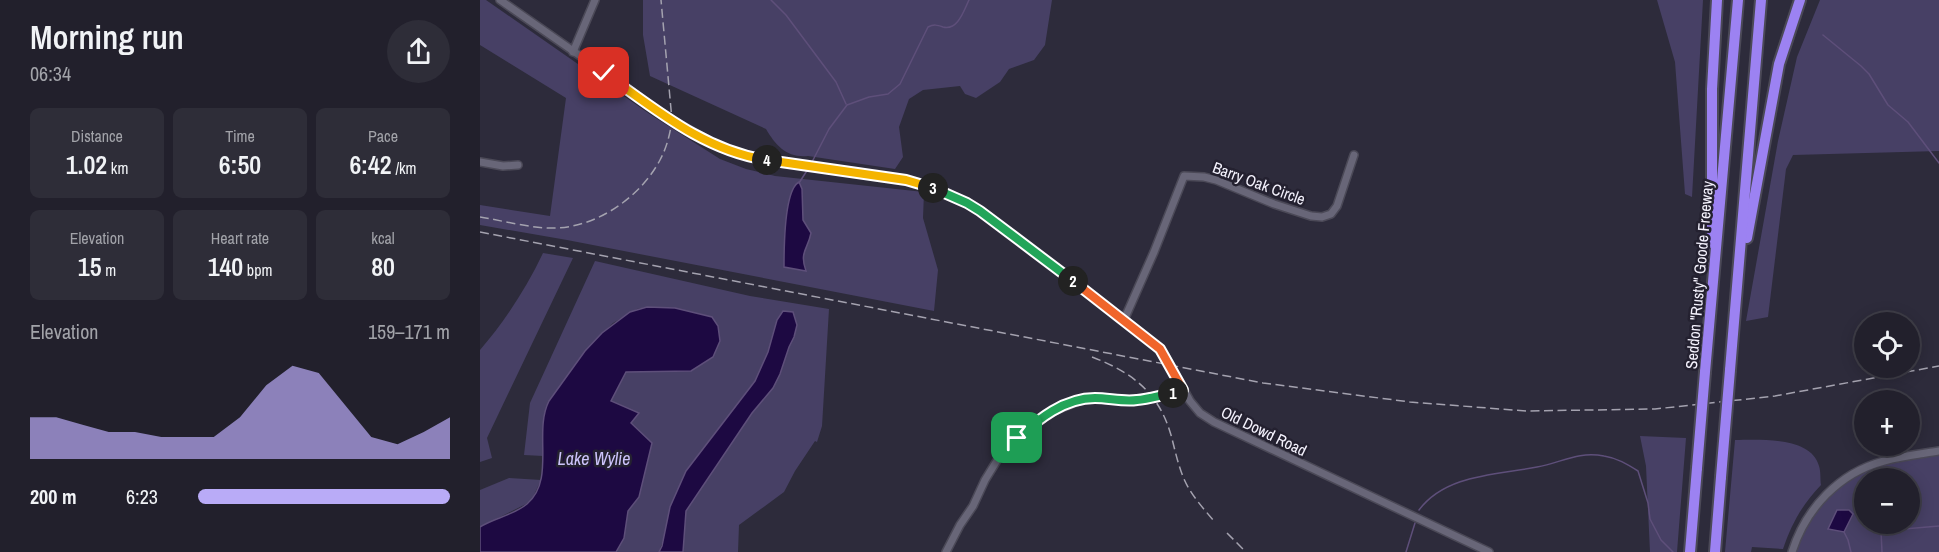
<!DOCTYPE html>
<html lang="en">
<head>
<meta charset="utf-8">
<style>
	:root { --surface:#22202c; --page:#2e2d38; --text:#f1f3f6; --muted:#a2a3a9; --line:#3f3e48; --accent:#b9abf7 }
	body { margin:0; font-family:"Archivo Narrow",sans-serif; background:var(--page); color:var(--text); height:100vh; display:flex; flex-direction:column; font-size:22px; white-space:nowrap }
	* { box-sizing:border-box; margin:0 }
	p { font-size:20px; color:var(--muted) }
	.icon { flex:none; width:33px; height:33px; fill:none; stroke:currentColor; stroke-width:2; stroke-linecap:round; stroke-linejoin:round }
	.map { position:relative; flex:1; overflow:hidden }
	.sheet { display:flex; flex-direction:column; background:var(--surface); width:480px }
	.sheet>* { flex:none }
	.fabs { position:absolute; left:1374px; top:312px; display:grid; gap:12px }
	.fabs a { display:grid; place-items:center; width:66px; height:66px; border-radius:50%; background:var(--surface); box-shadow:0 3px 15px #0003,0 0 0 2px var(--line); font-size:30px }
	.pin { position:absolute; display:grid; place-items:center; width:51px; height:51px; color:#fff; margin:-26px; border-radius:12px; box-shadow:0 3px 9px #0006 }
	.km { position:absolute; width:30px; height:30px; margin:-15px; border-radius:50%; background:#222; color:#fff; font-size:16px; line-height:30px; text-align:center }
	.round { display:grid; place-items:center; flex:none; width:63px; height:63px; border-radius:32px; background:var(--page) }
	.summary { display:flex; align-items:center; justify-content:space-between; height:102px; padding:0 30px }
	h1 { font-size:33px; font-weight:600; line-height:45px }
	.figures { display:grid; grid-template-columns:repeat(3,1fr); gap:9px; height:102px; padding:6px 30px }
	.figures div { display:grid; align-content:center; border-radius:9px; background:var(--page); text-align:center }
	.figures b { font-size:26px; font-weight:600 }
	.figures small { font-size:16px; font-weight:400 }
	.figures p { font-size:16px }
	.chart { height:168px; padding:12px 30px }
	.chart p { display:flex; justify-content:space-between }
	.chart svg { width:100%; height:108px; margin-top:6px; fill:var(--accent); opacity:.7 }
	ul { padding:0 30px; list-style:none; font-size:20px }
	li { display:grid; grid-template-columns:96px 72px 1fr; align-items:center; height:45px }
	li i { height:15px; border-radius:8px; background:var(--accent) }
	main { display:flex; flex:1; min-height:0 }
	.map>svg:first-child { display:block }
	.green { fill:#474065; fill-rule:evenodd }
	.water { fill:#1d0942; stroke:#5e4f7a; stroke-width:1.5 }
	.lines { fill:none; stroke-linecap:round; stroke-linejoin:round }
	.stream { stroke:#5e4f7a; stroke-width:1.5 }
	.minor-casing { stroke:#4b4957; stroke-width:10 }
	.highway-casing { stroke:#4b4957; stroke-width:14 }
	.minor { stroke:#686678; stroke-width:7 }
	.highway { stroke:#9c82f2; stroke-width:10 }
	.rail { stroke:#a4a2af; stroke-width:1.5; stroke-dasharray:9 4.5; stroke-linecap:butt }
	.highway-bridge-casing { stroke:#4b4957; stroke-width:14; stroke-linecap:butt }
	.highway-bridge { stroke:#9c82f2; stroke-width:10 }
	.split-1-casing { stroke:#fff; stroke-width:12 }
	.split-2-casing { stroke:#fff; stroke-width:12 }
	.split-3-casing { stroke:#fff; stroke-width:12 }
	.split-4-casing { stroke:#fff; stroke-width:12 }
	.split-5-casing { stroke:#fff; stroke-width:12 }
	.split-1 { stroke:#22a559; stroke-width:8 }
	.split-2 { stroke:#f0652b; stroke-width:8 }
	.split-3 { stroke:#22a559; stroke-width:8 }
	.split-4 { stroke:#f5b400; stroke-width:8 }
	.split-5 { stroke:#f5b400; stroke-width:8 }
	.labels { text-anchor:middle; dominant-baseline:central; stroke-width:5; stroke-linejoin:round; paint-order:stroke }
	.street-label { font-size:16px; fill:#f4f2fd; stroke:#242130 }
	.water-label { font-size:18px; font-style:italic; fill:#ccc3fa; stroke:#242130 }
</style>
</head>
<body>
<main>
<section class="sheet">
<div class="summary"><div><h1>Morning run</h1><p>06:34</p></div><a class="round"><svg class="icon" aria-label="share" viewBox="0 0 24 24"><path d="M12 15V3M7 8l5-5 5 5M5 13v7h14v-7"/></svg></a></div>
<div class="figures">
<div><p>Distance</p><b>1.02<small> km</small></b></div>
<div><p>Time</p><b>6:50</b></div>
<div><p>Pace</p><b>6:42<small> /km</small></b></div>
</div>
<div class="figures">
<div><p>Elevation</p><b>15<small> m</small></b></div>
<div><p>Heart rate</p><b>140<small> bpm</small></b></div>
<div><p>kcal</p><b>80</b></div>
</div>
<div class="chart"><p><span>Elevation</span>159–171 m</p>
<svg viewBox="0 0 160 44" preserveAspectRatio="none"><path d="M0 44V27L10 27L20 30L30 33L40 33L50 35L60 35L70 35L80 27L90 14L100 6L110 9L120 22L130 35L140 38L150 33L160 27V44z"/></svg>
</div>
<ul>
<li><b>200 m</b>6:23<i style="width:100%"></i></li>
</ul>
</section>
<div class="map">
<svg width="1459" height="552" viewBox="0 0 1459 552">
	<rect width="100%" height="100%" fill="#2d2b3b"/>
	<g class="green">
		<polygon points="0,0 6,0 171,115 240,159 266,169 295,176 444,192 443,218 458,270 454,311 87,240 0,225 0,205 70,216 86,98 0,45"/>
		<path d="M163,0H572L565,45L554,60L529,69L520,82L496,98L485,94L480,86L443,90L429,99L419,127L423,157L415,169L328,156C307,158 296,146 286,129L170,76L163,35Z"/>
		<polygon points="1177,0 1223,0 1212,197 1205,194 1195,62"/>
		<polygon points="1340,0 1459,0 1459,151 1313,155 1306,169 1288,317 1266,321 1298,141 1317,57"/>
		<path d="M63,253L93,258L7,438L12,458L0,462V350C25,321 47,287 63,253Z"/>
		<polygon points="115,261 270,296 349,309 342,426 337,442 335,441 315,471 304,492 259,525 258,552 203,552 206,511 272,413 293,388 300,374 309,347 314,337 313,312 303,311 297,320 288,352 275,381 206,471 179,552 136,552 144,538 148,511 159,497 164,474 160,431 151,423 159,413 131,401 146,372 211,371 232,317 195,308 167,307 157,309 133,323 105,351 69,401 63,424 63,456 44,455 50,403"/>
		<polygon points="1160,436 1206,438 1197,552 1170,552 1166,466"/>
		<path d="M1255,440C1279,440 1331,436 1339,466C1341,472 1340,479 1341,485C1322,505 1312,523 1303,549L1272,547L1271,552H1245Z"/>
		<path d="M1459,455V552H1316C1328,510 1363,477 1404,464C1422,459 1441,458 1459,455ZM1384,478H1430V524H1384Z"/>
		<polygon points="29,478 61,480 52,499 46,504 0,527 0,490"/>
	</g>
	<g class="water">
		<path d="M319,182L322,189L323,220L331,233C328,249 319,252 326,271L304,267C304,250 304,190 319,182Z"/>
		<path d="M167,307L195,308L232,317L238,326L240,341L233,357L211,371L146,372L131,401L159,413L151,423L172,443L159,497L148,511L144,538L136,552H0V527C14,518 34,515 47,504C76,479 53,432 69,401L105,351L122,333L150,312Z"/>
		<polygon points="303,311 313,312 317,325 314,337 309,347 300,374 293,388 272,413 206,511 203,552 179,552 182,546 190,507 206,471 275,381 288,352 297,320"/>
		<polygon points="1357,510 1369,510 1373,514 1364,532 1348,529"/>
	</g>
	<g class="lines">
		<g class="stream">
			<polyline points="291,0 306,15 356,82 366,104"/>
			<polyline points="1343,35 1381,66 1389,74 1408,105 1428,122 1459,163"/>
			<path d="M332,162L349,129L367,105L389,97L408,94L420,84L448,27C454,24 457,25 463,27C478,31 484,10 489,0"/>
			<polyline points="319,183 328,169"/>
			<path d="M939,510C966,474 1017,475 1057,467C1081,463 1097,451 1124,456C1137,458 1147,464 1158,471L1168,503L1170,519L1181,540L1193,552"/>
			<polyline points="1364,532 1368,540 1371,552"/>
			<polyline points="926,552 935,523"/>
			<polyline points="1402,552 1401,531 1459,526"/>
		</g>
		<g class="minor-casing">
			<g id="minor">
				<polyline points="20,0 192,120 244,149 281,159 426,180 468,193 500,211 665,336 685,356 710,401 720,413 734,422 1009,552"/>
				<polyline points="93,52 115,0"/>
				<polyline points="0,162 23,166 38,165"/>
				<polyline points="644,320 674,252 704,176 724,177 736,180 794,204 831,216 842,217 851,214 857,206 874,155"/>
				<polyline points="466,552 480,525 493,506 505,480 521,454 557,421 571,412 601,400 613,398 654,401 703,390"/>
				<path d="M1312,552C1326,508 1359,473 1404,461C1422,456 1441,454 1459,451"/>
			</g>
		</g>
		<g class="highway-casing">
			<g id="highway">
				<polyline points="1267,238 1299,64 1320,0"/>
				<polyline points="1232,243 1232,89 1237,0"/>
				<polyline points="1250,370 1281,0"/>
				<polyline points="1225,372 1258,0"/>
				<polyline points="1210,552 1217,468"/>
				<polyline points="1235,552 1241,477"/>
			</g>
		</g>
		<use href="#minor" class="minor"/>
		<use href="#highway" class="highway"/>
		<g class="rail">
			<path d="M0,217C25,221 52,229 77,228C119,226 161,196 180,160C187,147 190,134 192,120L181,0"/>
			<polyline points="0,232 783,383 930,402 1046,411 1175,409 1295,396 1459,366"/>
			<path d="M612,357C652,372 679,393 691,435C695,450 698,465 704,479C711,495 723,508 734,521"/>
			<polyline points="747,533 766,552"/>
		</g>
		<g class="highway-bridge-casing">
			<g id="highway-bridge">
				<polyline points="1217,468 1225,372"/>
				<polyline points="1241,477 1250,370"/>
			</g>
		</g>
		<use href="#highway-bridge" class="highway-bridge"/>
	</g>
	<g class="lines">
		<g class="split-1-casing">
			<path id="split-1" d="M537,438C559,419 584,398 615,398C629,398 643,402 657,400C669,399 681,395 693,393"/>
		</g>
		<g class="split-2-casing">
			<polyline id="split-2" points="593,281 680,349 703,390 693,393"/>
		</g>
		<g class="split-3-casing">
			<polyline id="split-3" points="453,188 487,203 500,211 593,281"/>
		</g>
		<g class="split-4-casing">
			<polyline id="split-4" points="287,160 426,180 453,188"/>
		</g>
		<g class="split-5-casing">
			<path id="split-5" d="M124,73C174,108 224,151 287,160"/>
		</g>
		<use href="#split-1" class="split-1"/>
		<use href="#split-2" class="split-2"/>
		<use href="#split-3" class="split-3"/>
		<use href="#split-4" class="split-4"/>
		<use href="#split-5" class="split-5"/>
	</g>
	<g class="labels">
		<g class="street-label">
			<text transform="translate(779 183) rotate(20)">Barry Oak Circle</text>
			<text transform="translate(1219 275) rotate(-85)">Seddon "Rusty" Goode Freeway</text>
			<text transform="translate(784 431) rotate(26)">Old Dowd Road</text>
		</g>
		<g class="water-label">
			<text x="114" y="458">Lake Wylie</text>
		</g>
	</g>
</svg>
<div class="fabs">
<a><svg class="icon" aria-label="locate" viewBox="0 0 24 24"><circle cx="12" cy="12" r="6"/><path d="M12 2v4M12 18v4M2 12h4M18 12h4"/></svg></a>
<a>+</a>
<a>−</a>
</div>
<div class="pin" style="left:537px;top:438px;background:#1e9e55"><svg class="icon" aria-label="arrive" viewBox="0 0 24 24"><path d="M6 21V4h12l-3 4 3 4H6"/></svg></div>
<div class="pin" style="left:124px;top:73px;background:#d93025"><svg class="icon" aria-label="check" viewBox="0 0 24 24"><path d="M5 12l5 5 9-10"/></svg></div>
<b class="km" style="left:693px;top:393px">1</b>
<b class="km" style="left:593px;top:281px">2</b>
<b class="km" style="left:453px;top:188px">3</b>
<b class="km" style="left:287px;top:160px">4</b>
</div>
</main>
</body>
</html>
